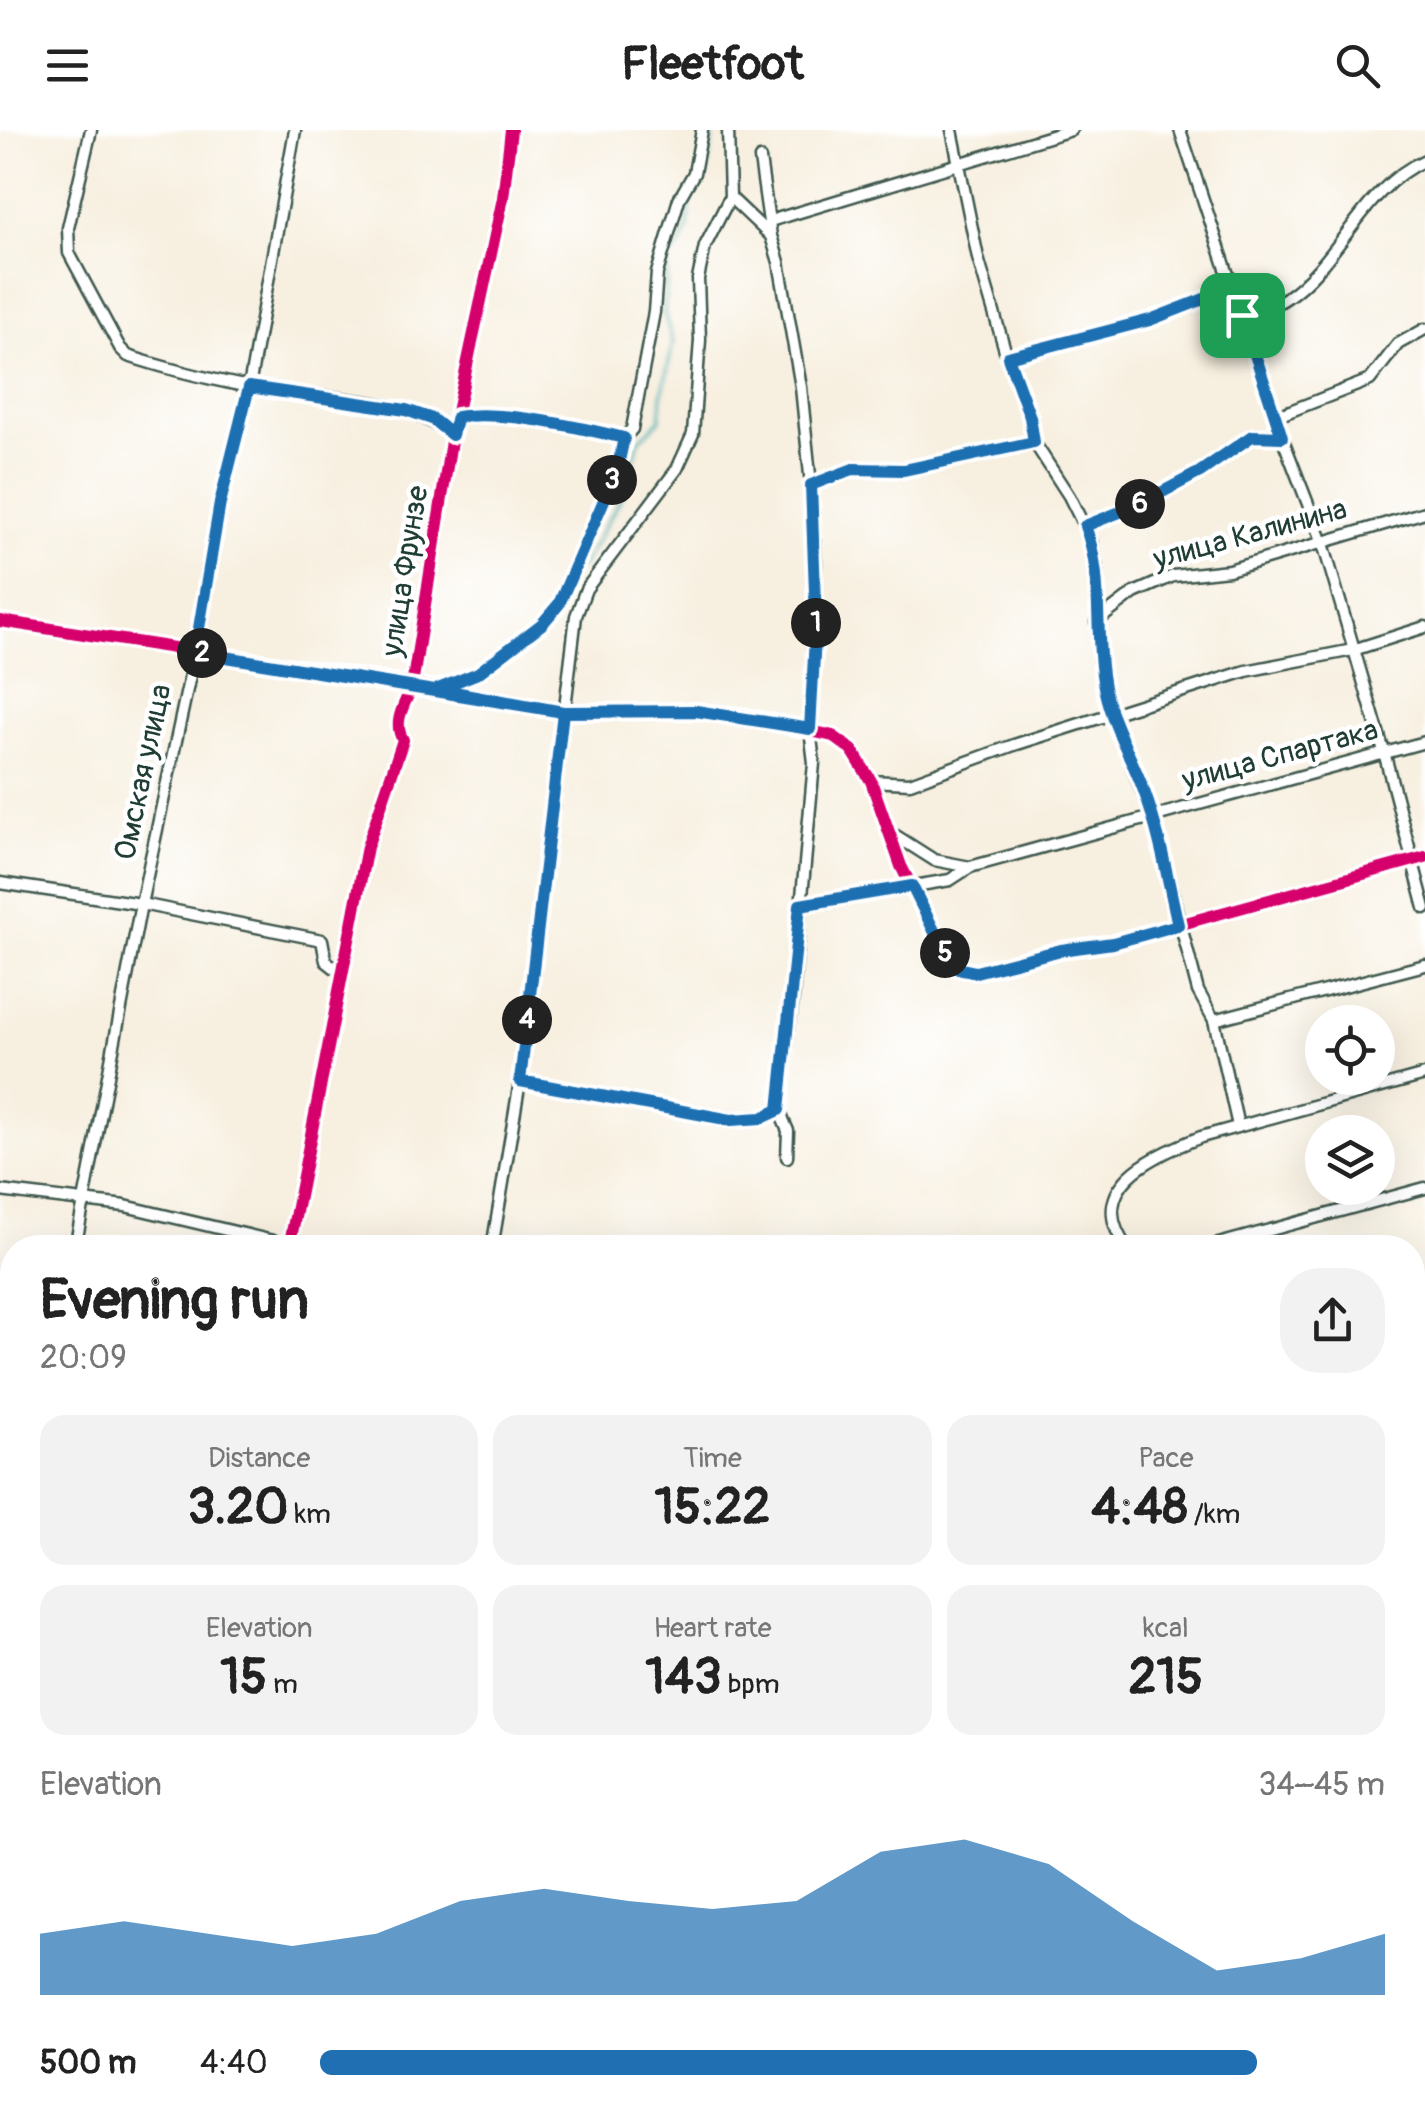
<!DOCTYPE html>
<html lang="en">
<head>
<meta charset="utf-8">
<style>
	:root { --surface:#fff; --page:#f2f2f2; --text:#222; --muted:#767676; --accent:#1f6fb2 }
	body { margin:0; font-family:Pangolin,sans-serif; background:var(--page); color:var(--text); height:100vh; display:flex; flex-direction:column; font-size:38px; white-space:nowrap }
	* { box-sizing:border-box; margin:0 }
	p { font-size:32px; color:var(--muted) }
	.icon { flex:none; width:55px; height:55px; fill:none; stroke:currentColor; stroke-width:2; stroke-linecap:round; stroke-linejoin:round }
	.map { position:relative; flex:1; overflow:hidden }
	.sheet { position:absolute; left:0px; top:1105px; width:1425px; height:888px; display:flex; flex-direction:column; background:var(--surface); border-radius:40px 40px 0 0; box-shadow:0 10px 40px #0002 }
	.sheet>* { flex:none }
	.tools { position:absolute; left:1305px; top:875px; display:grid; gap:20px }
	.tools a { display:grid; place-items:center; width:90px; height:90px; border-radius:50%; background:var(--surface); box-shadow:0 10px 40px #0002; font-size:50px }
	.pin { position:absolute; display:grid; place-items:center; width:85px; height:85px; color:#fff; margin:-42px; border-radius:20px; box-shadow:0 5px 15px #0006 }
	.km { position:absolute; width:50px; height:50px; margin:-25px; border-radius:50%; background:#222; color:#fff; font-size:28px; line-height:50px; text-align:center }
	.round { display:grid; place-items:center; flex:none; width:105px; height:105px; border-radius:40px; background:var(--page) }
	.summary { display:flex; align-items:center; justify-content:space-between; height:170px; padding:0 40px }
	h1 { font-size:55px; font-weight:700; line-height:75px }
	.metrics { display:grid; grid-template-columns:repeat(3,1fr); gap:15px; height:170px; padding:10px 40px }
	.metrics div { display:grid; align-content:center; border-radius:25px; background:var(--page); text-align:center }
	.metrics b { font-size:50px; font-weight:700 }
	.metrics small { font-size:28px; font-weight:400 }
	.metrics p { font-size:28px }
	.chart { height:280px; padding:20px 40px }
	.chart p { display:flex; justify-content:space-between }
	.chart svg { width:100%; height:180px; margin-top:10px; fill:var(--accent); opacity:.7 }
	ul { padding:0 40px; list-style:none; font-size:32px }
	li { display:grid; grid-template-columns:160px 120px 1fr; align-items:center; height:75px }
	li i { height:25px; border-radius:12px; background:var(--accent) }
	header { display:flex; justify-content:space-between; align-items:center; height:130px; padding:0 40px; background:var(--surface); font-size:45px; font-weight:700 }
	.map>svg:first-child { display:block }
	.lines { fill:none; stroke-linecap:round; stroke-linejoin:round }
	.stream { stroke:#3eafb7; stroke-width:2.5 }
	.minor-casing { stroke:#3f584e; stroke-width:15 }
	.minor { stroke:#fff; stroke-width:10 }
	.rail { stroke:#1f3d34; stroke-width:2.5; stroke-dasharray:15 8; stroke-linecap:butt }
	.cycleway-casing { stroke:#fff; stroke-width:19 }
	.cycleway { stroke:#d6006c; stroke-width:12 }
	.route-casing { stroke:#fff; stroke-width:20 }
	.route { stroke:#1f6fb2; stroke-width:12 }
	.labels { text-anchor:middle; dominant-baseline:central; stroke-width:9; stroke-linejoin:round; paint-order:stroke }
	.street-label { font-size:30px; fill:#1f3d34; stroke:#fff }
</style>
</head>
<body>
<header><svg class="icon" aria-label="menu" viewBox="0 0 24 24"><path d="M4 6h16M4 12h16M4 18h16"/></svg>Fleetfoot<svg class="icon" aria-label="search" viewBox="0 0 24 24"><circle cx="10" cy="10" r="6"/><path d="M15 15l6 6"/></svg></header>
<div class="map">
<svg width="1425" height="1992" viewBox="0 0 1425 1992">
	<rect width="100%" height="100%" fill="#fff"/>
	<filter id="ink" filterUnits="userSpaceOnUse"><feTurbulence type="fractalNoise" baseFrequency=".01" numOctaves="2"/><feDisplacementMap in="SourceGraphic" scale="20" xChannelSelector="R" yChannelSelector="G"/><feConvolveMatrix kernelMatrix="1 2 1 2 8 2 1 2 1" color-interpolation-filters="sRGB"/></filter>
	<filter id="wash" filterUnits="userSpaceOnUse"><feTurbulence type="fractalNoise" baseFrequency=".0048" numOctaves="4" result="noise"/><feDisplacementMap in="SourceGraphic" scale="40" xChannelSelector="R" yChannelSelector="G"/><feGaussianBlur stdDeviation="2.25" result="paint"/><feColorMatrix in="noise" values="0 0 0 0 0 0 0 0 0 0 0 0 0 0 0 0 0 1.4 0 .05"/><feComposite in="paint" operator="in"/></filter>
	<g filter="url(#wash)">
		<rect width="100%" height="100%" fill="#f7efdf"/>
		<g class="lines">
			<polyline class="stream" points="580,439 628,356 639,310 660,290 662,265 673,213 664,183 668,130 681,116 688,96 691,65 706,47 714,0"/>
		</g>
	</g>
	<g filter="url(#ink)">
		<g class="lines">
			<g class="minor-casing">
				<g id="minor">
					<path d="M91,0L68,98L69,123L120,218L128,226C167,239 209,249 249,257C316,270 397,262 452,305"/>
					<polyline points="728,0 730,67 770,105"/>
					<polyline points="952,0 978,128 1007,227 1030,287 1034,312 1069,366 1092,412 1096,434 1099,530 1111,584 1152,686 1198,861 1214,890 1238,996"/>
					<polyline points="1180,0 1282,307 1322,410 1384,622 1425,778"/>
					<polyline points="760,29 771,106 779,132 801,257 811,355 816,433 810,599 814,633 793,867 779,980 788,1001 787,1027"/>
					<polyline points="770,91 1071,0"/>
					<path d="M1241,185C1256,181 1273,177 1286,168C1341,131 1362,58 1425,30"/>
					<polyline points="1007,227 1150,190 1232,158"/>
					<path d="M457,287C503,280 579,297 624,308"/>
					<polyline points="1275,287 1370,250 1398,214 1425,199"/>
					<polyline points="811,355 853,339 904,340 1034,312"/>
					<polyline points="1085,395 1140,374 1199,342 1252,305 1282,307"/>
					<polyline points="0,491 439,559 522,576 563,582 696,581 745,586 833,606 852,620 871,651 901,736 952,837 976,842 1061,820 1113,813 1425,727"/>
					<polyline points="1096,492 1134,463 1173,446 1229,440 1425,382"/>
					<polyline points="439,559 478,543 542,494 559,475 617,340 624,308 632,299 654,182 657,143 679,69 694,43 702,0"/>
					<polyline points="871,651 910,653 1014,615 1246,541 1353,520 1425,497"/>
					<polyline points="890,702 934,730 970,737"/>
					<polyline points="0,753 141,774 322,810 326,831 340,842"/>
					<polyline points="800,775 950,750 970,737 1425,612"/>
					<polyline points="1214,890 1425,835"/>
					<polyline points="520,951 731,990 762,988 779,980"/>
					<polyline points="0,1061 125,1076 290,1115"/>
					<polyline points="75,1118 141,774 195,522 220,373 249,257 295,0"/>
					<path d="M289,1118L367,717L403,610C392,592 405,574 412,556L452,305L503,68L511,0"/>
					<polyline points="492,1118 520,951 576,486 586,459 677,339 693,304 700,210 698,149 705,116 730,67"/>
					<path d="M1127,1118C1082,1057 1154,1025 1201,1007L1425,945"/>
					<polyline points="1204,1118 1425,1058"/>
					<polyline points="0,1508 12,1445"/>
					<polyline points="0,1623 12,1626"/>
					<polyline points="0,1922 12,1928"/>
					<polyline points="0,1946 12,1944"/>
					<polyline points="147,1980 186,1992"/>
					<polyline points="7,1992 12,1977"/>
				</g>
			</g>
			<use href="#minor" class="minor"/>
			<g class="rail">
				<polyline points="0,1873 12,1877"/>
				<polyline points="338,1980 374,1992"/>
				<polyline points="439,1980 488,1992"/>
			</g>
			<g class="cycleway-casing">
				<g id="cycleway">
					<polyline points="0,491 439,559 522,576 563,582 696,581 745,586 833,606 852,620 871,651 901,736 952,837 976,842 1061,820 1113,813 1425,727"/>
					<path d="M289,1118L367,717L403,610C392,592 405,574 412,556L452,305L503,68L511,0"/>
				</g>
			</g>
			<use href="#cycleway" class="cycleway"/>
		</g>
	</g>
	<g class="lines" filter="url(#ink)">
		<g class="route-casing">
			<path id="route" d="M1242,185L1232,158L1150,190L1008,227L1030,287L1034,312L904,340L853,339L811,355L816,489L810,599L696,581L563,582L195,522L220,373L249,257L406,280L432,289L452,305L457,287C503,280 578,297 624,308L617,340L559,474L542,494L478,543L438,559L563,582L520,951L731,990L762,988L779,980L800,775L912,756L952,837L976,842L1061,820L1113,813L1178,795C1168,751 1160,704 1144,661C1132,628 1113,597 1105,562C1093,506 1105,448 1085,396L1140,374L1200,342L1252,306L1282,307L1242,185"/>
		</g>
		<use href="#route" class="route"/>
	</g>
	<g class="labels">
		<g class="street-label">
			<text transform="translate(1250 404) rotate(-15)">улица Калинина</text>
			<text transform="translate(405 441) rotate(-81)">улица Фрунзе</text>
			<text transform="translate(1280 625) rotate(-15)">улица Спартака</text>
			<text transform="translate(143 642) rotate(-78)">Омская улица</text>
		</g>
	</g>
</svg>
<div class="tools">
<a><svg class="icon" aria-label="locate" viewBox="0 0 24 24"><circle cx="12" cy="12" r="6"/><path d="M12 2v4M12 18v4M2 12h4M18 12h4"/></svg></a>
<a><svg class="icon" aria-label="layers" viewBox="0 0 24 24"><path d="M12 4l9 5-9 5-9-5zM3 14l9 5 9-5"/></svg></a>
</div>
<div class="pin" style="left:1242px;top:185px;background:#1e9e55"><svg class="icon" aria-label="arrive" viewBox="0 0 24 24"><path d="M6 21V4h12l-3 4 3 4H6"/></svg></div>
<b class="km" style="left:816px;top:493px">1</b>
<b class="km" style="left:202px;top:523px">2</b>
<b class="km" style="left:612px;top:350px">3</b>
<b class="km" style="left:527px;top:890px">4</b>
<b class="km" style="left:945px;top:823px">5</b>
<b class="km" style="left:1140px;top:374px">6</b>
<section class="sheet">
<div class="summary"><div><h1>Evening run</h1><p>20:09</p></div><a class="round"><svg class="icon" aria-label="share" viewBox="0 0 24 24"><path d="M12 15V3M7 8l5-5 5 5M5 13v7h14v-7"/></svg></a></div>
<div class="metrics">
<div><p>Distance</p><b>3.20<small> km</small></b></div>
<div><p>Time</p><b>15:22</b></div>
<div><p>Pace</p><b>4:48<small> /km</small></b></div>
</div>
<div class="metrics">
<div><p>Elevation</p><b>15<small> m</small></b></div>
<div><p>Heart rate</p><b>143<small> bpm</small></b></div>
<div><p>kcal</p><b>215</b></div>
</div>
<div class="chart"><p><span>Elevation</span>34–45 m</p>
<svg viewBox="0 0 160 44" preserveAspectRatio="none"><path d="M0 44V29L10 26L20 29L30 32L40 29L50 21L60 18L70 21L80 23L90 21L100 9L110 6L120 12L130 26L140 38L150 35L160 29V44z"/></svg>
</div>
<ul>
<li><b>500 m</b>4:40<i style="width:88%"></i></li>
</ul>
</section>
</div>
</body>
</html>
